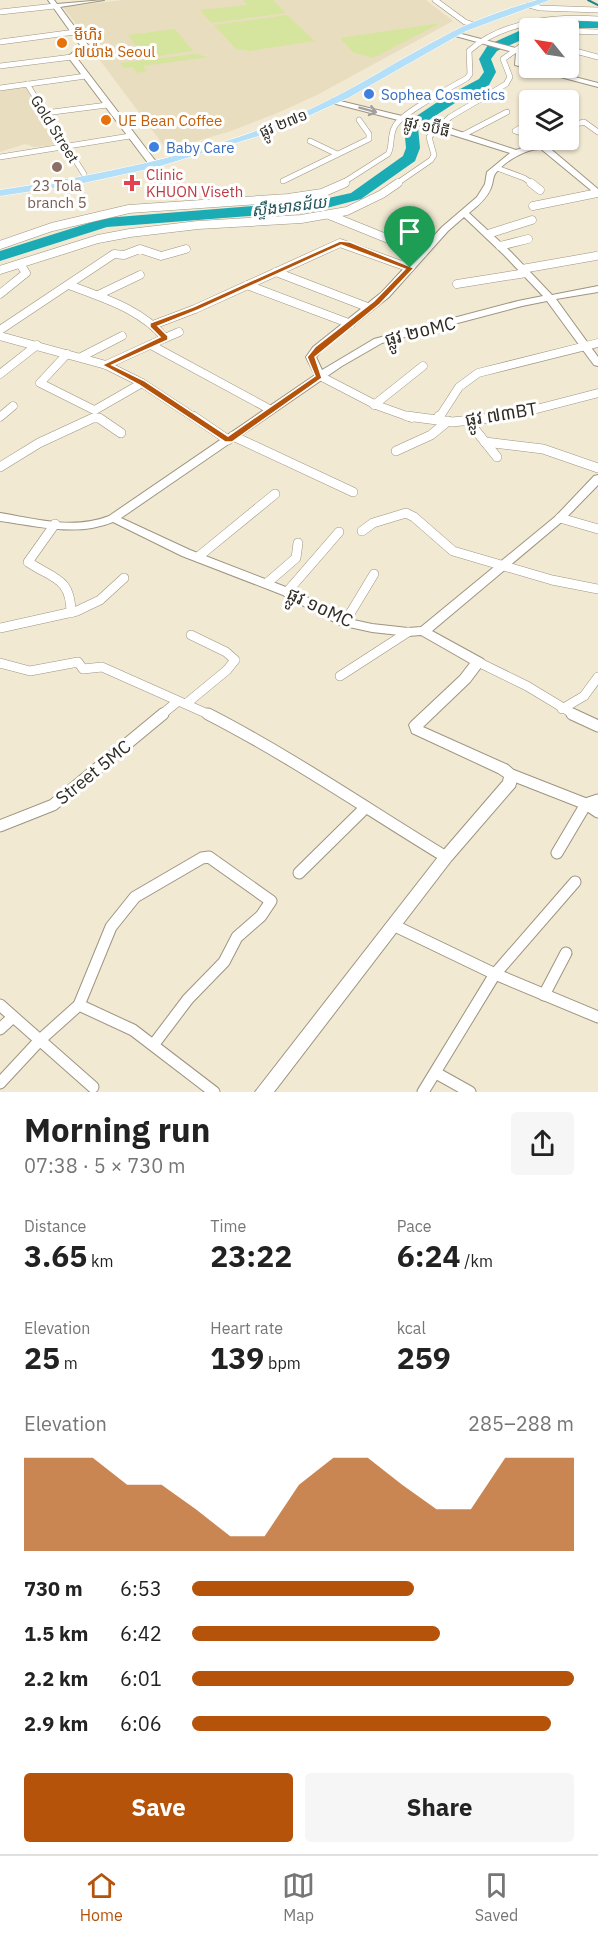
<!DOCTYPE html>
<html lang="en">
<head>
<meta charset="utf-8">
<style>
	:root { --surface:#fff; --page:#f6f6f6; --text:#222; --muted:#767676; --line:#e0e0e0; --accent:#b45309 }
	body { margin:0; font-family:"IBM Plex Sans","Noto Sans Khmer",sans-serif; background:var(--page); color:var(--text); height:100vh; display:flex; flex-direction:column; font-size:22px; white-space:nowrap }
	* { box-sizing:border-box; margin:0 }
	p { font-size:20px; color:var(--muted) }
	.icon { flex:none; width:33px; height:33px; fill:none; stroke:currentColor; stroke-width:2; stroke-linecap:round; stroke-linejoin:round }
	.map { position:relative; height:1092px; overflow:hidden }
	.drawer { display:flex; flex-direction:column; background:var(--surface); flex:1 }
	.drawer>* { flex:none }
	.needle { width:39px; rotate:300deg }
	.tools { position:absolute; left:519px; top:18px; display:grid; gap:12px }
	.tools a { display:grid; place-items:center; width:60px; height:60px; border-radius:6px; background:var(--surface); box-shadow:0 2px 4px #0004; font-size:30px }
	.pin { position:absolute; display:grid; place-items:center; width:51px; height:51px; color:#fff; margin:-62px -26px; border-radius:50% 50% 50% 0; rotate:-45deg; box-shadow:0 0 6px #0007 }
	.pin .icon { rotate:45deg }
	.round { display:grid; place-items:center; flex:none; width:63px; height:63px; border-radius:6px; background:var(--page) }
	.head { display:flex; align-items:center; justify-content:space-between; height:102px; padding:0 24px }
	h1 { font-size:33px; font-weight:700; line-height:45px }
	.figures { display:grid; grid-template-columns:repeat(3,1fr); gap:9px; height:102px; padding:6px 24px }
	.figures div { display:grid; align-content:center }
	.figures b { font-size:30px; font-weight:700 }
	.figures small { font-size:16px; font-weight:400 }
	.figures p { font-size:16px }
	.chart { height:168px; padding:12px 24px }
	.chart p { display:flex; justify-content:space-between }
	.chart svg { width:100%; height:108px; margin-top:6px; fill:var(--accent); opacity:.7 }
	.action { display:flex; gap:12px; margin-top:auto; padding:12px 24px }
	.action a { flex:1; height:69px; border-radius:6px; background:var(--accent); color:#fff; font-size:24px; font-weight:700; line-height:69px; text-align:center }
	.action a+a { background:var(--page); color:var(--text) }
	ul { padding:0 24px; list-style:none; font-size:20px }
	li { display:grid; grid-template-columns:96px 72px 1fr; align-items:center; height:45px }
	li i { height:15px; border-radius:8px; background:var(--accent) }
	.tab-bar { display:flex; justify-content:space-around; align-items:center; height:84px; border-top:2px solid var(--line); background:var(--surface); font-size:16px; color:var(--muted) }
	.tab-bar a { display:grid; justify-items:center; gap:3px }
	.tab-bar .current { color:var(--accent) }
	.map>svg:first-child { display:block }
	.built { fill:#e9ddc0 }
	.green { fill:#d5e59d }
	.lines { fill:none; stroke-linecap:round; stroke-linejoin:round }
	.stream { stroke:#208589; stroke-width:2 }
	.river { fill:#1aabb5; fill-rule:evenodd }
	.minor-far3-casing { stroke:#9e9580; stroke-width:6 }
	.minor-far2-casing { stroke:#9e9580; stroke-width:9 }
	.minor-far1-casing { stroke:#9e9580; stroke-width:10 }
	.minor-casing { stroke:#9e9580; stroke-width:13 }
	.tertiary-casing { stroke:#9e9580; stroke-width:2 }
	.primary-casing { stroke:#fff; stroke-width:1 }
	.minor-far3 { stroke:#fff; stroke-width:5 }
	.minor-far2 { stroke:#fff; stroke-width:8 }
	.minor-far1 { stroke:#fff; stroke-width:9 }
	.minor { stroke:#fff; stroke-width:11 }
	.tertiary { fill:#fff; fill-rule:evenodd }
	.primary { fill:#b4dff8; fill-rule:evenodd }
	.oneway { stroke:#a1a09c }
	.route { fill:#b45309; stroke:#fff; stroke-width:1.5; fill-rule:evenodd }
	.food-dot { fill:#e8710a; stroke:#fff; stroke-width:2 }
	.shop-dot { fill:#3f7fe0; stroke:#fff; stroke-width:2 }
	.education-dot { fill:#8d6e63; stroke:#fff; stroke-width:2 }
	.health-dot { fill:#e0444e; stroke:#fff; stroke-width:2 }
	.labels { text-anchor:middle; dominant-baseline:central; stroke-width:6; stroke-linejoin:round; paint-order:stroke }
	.far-food-label { font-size:15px; fill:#c56008; stroke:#fff; text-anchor:start }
	.far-shop-label { font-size:15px; fill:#366cbe; stroke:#fff; text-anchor:start }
	.far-street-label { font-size:15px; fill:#2f2c23; stroke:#fff }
	.far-health-label { font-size:15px; fill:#be3a42; stroke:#fff; text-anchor:start }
	.far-education-label { font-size:15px; fill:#785e54; stroke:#fff }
	.far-water-label { font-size:16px; font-style:italic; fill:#21565b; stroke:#fff }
	.street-label { font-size:18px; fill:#2f2c23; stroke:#fff }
</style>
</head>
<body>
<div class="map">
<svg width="598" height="1092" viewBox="0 0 598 1092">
	<rect width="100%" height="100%" fill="#f2e9d3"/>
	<g class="built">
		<polygon points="123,0 426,0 453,21 317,95 275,114 231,131 167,150 93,51 95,49 63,7"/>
		<polygon points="27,86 37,104 35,107 53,133 60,137 58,142 49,146 34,147 25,144 0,152 0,90"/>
	</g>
	<g class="green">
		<polygon points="243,0 273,0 286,13 211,23 200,10 247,5"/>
		<polygon points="287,15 315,41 249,51 236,49 214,25"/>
		<polygon points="441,23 373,58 354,53 340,38"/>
		<polygon points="175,29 193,51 139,59 137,56 150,53 143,45 136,46 128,35"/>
		<polygon points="195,54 209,57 143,66 147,71 137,73 133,67 124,68 120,63"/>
	</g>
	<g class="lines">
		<polyline class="stream" points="588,0 598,5"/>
		<polygon class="river" points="562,20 598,20 598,28 530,28 530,36 497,51 491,59 496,72 489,85 455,103 418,127 420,148 415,161 361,199 315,211 107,227 0,261 0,251 105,218 315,201 351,193 403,156 406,148 404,126 406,123 445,97 479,79 484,72 479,59 488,45 532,25"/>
		<g class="minor-far3-casing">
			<g id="minor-far3">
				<polyline points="435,0 465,22 474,25"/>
				<polyline points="529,5 540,8 598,10"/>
				<polyline points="0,12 55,6"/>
				<polyline points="568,31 598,32"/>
				<polyline points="0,42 75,32"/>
				<polyline points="568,49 598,57"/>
				<polyline points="520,52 530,50"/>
				<polyline points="0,66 72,57"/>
				<polyline points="27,84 84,174"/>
				<polyline points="0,88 86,76"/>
				<polyline points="45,113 107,105"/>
				<polyline points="530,122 515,131 530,136"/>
				<polyline points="568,126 584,122 598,132"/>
				<polyline points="463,135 507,112"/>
				<polyline points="310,141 337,154"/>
				<polyline points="535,146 542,140"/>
				<polyline points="0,157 130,136"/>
				<polyline points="497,168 524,178 533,184"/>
				<polyline points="283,181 369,139 369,134 359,120"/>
				<path d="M341,184L388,154C393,146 389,136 395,126C403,112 450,88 467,78L470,74L469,51C502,21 556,16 598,19"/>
				<polyline points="396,184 431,160 434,155 429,137 450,117 506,84 510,77 503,59 530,40"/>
			</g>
		</g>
		<g class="minor-far2-casing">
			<g id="minor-far2">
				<polyline points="531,183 540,190"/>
				<polyline points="533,206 598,193"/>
				<polyline points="329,215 423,253"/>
				<polyline points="488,234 532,220"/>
				<polyline points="0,245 52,227 129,209 288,198 322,193 345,183"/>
				<polyline points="500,246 528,239"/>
				<polyline points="522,269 596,256"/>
				<polyline points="0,270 98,239 130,233 198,225 301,219 347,211 382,194 398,183"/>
				<polyline points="276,272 370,308"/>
				<polyline points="457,284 526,273"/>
				<path d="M69,285C103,298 141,309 165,338L106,365"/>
				<polyline points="247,285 351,324"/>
				<polyline points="0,294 26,273 20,264"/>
				<polyline points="98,295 140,275"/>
				<polyline points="153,325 195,309 340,243 410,268"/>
				<polyline points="0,330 114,254 124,255 140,249 161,256 186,249"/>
				<polyline points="0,336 106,365 142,383 195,418"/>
				<polyline points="165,338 179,332"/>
				<polyline points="151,345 271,410"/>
				<polyline points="67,354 40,383 92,409 95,410 142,383"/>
				<polyline points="81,357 122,336"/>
				<polyline points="0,374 37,345"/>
				<polyline points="320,376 376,405 412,418"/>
				<polyline points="374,405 423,366"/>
				<polyline points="0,417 13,406"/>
				<polyline points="439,418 459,387 478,373 598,343"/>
				<polyline points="502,418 598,393"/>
			</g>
		</g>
		<g class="minor-far1-casing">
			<g id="minor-far1">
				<polyline points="193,416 228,440"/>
				<polyline points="407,416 452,422 511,416"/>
				<polyline points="438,419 439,416"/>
				<polyline points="469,422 497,457"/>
				<polyline points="233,436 353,492"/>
				<polyline points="485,442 543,449 598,468"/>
				<polyline points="396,451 431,435 448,421"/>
				<polyline points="0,467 39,443 93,418 99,418 121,433"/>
				<polyline points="560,518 598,529"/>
				<path d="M55,524L28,562C53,579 71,577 71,613"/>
				<polyline points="362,531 373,523 406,513 414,517 453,551 552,580 598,589"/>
				<polyline points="198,557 275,494"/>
				<polyline points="267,583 296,558 298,543"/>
				<polyline points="287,592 339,532"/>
				<polyline points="345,622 374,574"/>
				<polyline points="0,628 77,611 100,600 124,578"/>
				<polyline points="478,662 527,686 575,715"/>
				<polyline points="0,663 30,671 78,662 83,669 102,667 210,715"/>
				<polyline points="340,676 408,632"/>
				<polyline points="187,703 227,670 235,660 226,652 191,635"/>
				<polyline points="562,709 584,696 598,677"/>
				<polyline points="161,715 177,702"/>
			</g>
		</g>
		<g class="minor-casing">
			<g id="minor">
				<path d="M208,714C290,756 367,809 446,857"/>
				<polyline points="572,714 598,726"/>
				<polyline points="512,775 586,804 598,812"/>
				<polyline points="0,826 53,805 163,714"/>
				<polyline points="557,853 586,804 598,800"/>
				<polyline points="299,873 365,808"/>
				<polyline points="575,882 495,974 598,1017"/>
				<polyline points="393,925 495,974 423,1092"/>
				<polyline points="544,995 566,953"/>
				<polyline points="0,1005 93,1087"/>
				<polyline points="79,1005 133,1030 214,1092"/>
				<polyline points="0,1029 13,1017"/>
				<polyline points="436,1073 470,1092"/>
				<polyline points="0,1083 40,1040 79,1005 111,927 135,897 202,858 209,857 271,901 261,916 237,937 224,962 188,999 154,1044"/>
			</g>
		</g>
		<g class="tertiary-casing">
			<g id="tertiary">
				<polygon points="48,0 54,0 57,4 104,0 60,7 88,45 76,57 157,163 157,167 151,167 68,57 80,45"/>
				<polygon points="454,32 523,50 522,62 530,64 530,68 540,68 598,83 598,87 515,65 516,53 452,35 452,33"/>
				<path d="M332,99L443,126L516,150L536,144L546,145L598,189V196L541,149C527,148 503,162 495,174C493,177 493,183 491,188C487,198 478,206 469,213L511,252L552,295L598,286V292L556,299L598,357V366L594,365L588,357L547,301L522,306L382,343L342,366L121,518L190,550L291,589L349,619L372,624L408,628L421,627L556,516L594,476L598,475V485L564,520L432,631L483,659L485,662L470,682L423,727L508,765L519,775L515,787L451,861L274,1092H255L441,853L503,781L504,777L498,773L412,733L409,725L411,722L460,676L470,663L421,635L408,636L372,632L340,625L283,595L182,556L113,522C76,537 38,526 0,521V513C37,519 73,530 109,516L315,375L306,357L313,347L382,292L442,227L477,197L485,184L487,172L510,153L437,130L332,103ZM464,217L504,255L543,296L518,301L374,339L322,370L316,357L321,351L389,297L448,231Z"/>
			</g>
		</g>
		<g class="primary-casing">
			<path id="primary" d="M537,0H550L466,31L348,98L275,131L157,167L79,184L0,196V190C104,174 207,154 304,112C354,90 399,59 448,34C476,19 507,9 537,0Z"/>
		</g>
		<use href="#minor-far3" class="minor-far3"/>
		<use href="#minor-far2" class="minor-far2"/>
		<use href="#minor-far1" class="minor-far1"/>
		<use href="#minor" class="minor"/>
		<use href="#tertiary" class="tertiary"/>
		<use href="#primary" class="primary"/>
	</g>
	<defs><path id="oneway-shaft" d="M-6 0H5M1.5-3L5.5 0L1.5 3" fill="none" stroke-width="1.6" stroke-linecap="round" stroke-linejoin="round" transform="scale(1.5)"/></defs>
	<use class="oneway" href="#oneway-shaft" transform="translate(368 110) rotate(15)"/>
	<path class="route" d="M340,241L350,242L414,268L380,304L315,357L322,378L232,442H225L139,385L102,365L160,337L150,327V323L193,307ZM341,245L405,269L374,301L315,347L307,357L315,376L228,436L145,381L112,365L168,340V336L158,326L198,310Z"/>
	<g class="food-dot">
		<circle cx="62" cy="43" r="6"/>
		<circle cx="106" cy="120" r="6"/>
	</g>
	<g class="shop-dot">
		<circle cx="369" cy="94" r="6"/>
		<circle cx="154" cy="147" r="6"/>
	</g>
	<circle class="education-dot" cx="57" cy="167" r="6"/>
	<path class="health-dot" d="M129 174h6v6h6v6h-6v6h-6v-6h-6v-6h6z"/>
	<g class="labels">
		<g class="far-food-label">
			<text x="74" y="34">មីហិរ<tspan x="74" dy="17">៧យ៉ាង Seoul</tspan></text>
			<text x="118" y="120">UE Bean Coffee</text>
		</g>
		<g class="far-shop-label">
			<text x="381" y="94">Sophea Cosmetics</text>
			<text x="166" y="147">Baby Care</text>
		</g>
		<g class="far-street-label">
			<text transform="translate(283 123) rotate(-22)">ផ្លូវ ២៧១</text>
			<text transform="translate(427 126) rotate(14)">ផ្លូវ ១ប៊ីធី</text>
			<text transform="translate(55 129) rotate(58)">Gold Street</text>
		</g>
		<g class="far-health-label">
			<text x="146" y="174">Clinic<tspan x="146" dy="17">KHUON Viseth</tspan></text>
		</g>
		<g class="far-education-label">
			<text x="57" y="185">23 Tola<tspan x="57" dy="17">branch 5</tspan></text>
		</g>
		<g class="far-water-label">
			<text transform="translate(289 206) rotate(-7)">ស្ទឹងមានជ័យ</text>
		</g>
		<g class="street-label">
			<text transform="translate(420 331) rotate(-14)">ផ្លូវ ២០MC</text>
			<text transform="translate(501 414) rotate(-9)">ផ្លូវ ៧៣BT</text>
			<text transform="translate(320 607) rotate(25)">ផ្លូវ ១០MC</text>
			<text transform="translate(93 772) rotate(-39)">Street 5MC</text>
		</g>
	</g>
</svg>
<div class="tools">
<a><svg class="needle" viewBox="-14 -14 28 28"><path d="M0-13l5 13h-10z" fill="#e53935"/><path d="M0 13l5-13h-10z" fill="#767676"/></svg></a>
<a><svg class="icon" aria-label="layers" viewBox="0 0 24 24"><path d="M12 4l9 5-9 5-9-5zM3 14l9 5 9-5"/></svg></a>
</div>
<div class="pin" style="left:410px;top:268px;background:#1e9e55"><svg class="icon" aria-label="arrive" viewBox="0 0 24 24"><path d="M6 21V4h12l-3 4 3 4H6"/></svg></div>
</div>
<section class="drawer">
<div class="head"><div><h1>Morning run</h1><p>07:38 · 5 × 730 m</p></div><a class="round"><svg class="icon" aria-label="share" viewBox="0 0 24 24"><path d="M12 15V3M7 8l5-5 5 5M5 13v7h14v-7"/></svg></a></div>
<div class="figures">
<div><p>Distance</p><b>3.65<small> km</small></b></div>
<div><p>Time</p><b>23:22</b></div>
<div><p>Pace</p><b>6:24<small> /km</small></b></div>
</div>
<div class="figures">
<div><p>Elevation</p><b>25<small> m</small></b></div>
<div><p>Heart rate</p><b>139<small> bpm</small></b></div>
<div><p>kcal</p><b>259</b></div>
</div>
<div class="chart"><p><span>Elevation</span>285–288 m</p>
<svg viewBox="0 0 160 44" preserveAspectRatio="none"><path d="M0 44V6L10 6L20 6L30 17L40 17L50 27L60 38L70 38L80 17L90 6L100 6L110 17L120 27L130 27L140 6L150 6L160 6V44z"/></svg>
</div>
<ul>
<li><b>730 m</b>6:53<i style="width:58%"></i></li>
<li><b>1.5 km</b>6:42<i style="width:65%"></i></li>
<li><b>2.2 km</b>6:01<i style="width:100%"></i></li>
<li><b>2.9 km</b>6:06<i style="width:94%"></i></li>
</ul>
<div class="action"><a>Save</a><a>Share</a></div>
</section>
<nav class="tab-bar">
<a class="current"><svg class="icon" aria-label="home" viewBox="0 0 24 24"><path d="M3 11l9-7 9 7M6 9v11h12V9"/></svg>Home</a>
<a><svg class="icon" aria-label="map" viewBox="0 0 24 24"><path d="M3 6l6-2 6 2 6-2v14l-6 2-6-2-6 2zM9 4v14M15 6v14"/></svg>Map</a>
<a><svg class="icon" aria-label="saved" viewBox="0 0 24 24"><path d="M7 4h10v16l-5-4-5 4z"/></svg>Saved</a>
</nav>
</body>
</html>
